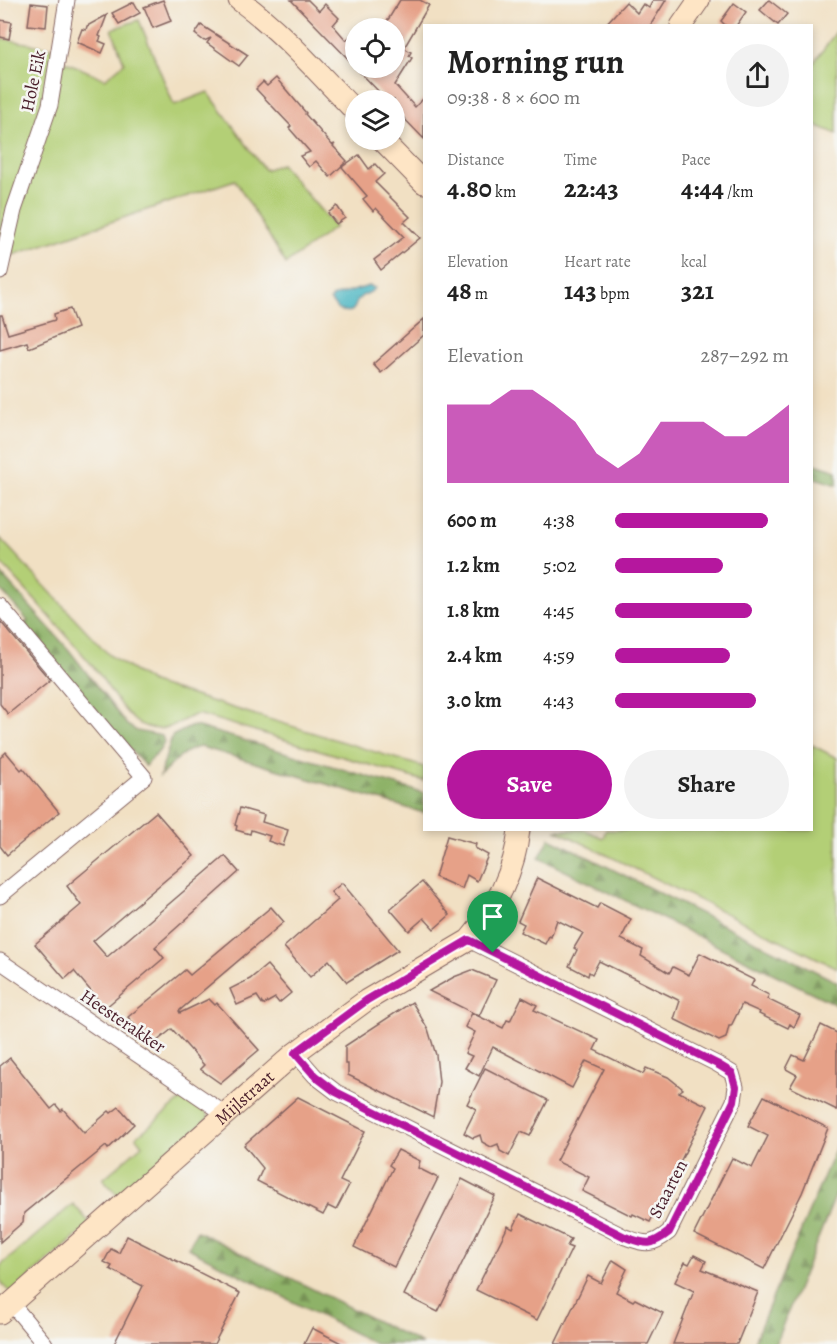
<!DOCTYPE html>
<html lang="en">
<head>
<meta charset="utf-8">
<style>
	:root { --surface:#fff; --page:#f2f2f2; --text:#222; --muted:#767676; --accent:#b5179e }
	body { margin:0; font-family:Alegreya,serif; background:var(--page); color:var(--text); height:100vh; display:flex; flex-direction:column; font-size:22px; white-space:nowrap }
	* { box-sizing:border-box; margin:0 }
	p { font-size:20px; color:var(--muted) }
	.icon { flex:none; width:33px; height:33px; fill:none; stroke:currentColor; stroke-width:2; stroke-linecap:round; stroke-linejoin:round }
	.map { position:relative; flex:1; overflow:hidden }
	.sheet { position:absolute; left:423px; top:24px; width:390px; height:807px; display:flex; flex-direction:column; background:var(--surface); border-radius:0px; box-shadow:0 3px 9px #0003 }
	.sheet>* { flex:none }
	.controls { position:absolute; left:345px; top:18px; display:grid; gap:12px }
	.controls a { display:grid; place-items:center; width:60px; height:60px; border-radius:50%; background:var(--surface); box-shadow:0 3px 9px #0003; font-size:30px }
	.pin { position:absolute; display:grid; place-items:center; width:51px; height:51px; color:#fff; margin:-62px -26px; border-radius:50% 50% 50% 0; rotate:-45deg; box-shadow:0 0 6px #0007 }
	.pin .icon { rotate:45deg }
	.round { display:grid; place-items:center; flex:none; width:63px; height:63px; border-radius:32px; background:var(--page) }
	.overview { display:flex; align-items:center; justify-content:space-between; height:102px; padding:0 24px }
	h1 { font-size:33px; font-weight:700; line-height:45px }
	.stats { display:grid; grid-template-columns:repeat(3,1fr); gap:9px; height:102px; padding:6px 24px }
	.stats div { display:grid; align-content:center }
	.stats b { font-size:26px; font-weight:700 }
	.stats small { font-size:16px; font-weight:400 }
	.stats p { font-size:16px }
	.chart { height:168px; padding:12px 24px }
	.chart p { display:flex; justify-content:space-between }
	.chart svg { width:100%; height:108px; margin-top:6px; fill:var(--accent); opacity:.7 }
	.primary-button { display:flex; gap:12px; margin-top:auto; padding:12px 24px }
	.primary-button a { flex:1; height:69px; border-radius:36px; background:var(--accent); color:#fff; font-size:24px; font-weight:700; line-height:69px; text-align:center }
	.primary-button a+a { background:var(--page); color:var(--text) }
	ul { padding:0 24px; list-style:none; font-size:20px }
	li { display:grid; grid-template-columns:96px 72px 1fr; align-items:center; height:45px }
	li i { height:15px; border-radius:8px; background:var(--accent) }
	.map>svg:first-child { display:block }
	.green { fill:#b3cf76; stroke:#7e7750; stroke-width:1.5 }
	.forest { fill:url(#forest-firs); stroke:#6c6849; stroke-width:1.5 }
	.water { fill:url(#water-ripples); stroke:#496a76; stroke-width:1.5 }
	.building { fill:#e6a188 }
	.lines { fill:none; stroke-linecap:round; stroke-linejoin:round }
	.street-casing { stroke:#846360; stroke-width:17 }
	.secondary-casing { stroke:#846360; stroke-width:23 }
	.street { stroke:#fff; stroke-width:15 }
	.secondary { stroke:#fee5c5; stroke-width:21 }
	.route-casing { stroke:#fff; stroke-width:12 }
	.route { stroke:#b5179e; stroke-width:8 }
	.labels { text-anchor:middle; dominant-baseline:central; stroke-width:5; stroke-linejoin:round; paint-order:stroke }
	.street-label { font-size:18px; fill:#4a1f2b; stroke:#f6f6f2 }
</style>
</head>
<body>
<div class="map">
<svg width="837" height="1344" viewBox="0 0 837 1344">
	<defs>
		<pattern id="forest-firs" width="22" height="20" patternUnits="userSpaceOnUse" patternTransform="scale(1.5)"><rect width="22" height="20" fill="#8eb267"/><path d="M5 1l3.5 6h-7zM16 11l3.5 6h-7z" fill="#769055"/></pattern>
		<pattern id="water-ripples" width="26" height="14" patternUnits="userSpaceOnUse" patternTransform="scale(1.5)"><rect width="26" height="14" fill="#48b6c2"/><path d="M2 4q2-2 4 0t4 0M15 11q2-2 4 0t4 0" fill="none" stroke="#3e939e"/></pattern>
	</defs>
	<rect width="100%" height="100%" fill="#f6f6f2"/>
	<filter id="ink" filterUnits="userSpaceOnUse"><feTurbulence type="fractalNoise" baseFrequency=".0167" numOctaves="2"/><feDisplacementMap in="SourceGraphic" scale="12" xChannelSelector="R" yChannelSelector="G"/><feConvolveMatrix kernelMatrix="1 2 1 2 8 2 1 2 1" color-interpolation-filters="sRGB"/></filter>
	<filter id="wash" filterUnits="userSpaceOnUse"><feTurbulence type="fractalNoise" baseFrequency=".008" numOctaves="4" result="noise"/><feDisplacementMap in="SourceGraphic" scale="24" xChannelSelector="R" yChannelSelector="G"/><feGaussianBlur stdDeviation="1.35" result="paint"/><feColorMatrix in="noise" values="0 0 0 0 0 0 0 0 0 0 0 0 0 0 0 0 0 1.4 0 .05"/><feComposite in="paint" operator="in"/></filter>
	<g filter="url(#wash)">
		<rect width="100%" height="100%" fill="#f1e0c3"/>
		<g class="green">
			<polygon points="139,20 174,105 208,92 265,170 281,164 335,227 286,264 235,180 10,256 23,203 64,61 105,79 124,63 112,29"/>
			<polygon points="836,32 837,32 837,134 812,124 812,65"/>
			<polygon points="0,38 57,49 0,255"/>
			<path d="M0,538L109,655L152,683L424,767V781L201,715C186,713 174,733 150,728C144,726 138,724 134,720C118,706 108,685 95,669C65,632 32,597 0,562Z"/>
			<polygon points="812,745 837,758 837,968 556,830 585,830 603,838 606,830 812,830"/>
			<polygon points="186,1096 204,1108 209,1117 120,1198 103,1179 142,1145 136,1137"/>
			<path d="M73,1204L91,1224L12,1292C0,1288 0,1277 0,1266Z"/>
		</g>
		<g class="forest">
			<polygon points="812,463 837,471 837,485 812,477"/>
			<path d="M0,573L69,650L127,725L137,731L162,736L164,742C160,754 152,757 145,766L21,626L28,621L0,589Z"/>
			<path d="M195,726L424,793V813L201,747C182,749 173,765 160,776L172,736L190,727Z"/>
			<polygon points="550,838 837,982 837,1005 539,858"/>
			<polygon points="837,1145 837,1192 775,1344 753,1344"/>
			<polygon points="197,1231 422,1344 375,1344 188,1248"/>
		</g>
		<path class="water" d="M369,286L375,288C371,293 368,293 362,296C351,304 360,316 338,310L330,300L332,297Z"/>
		<g id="blocks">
			<g class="building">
				<polygon points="163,0 171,21 153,28 144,7"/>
				<polygon points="291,0 308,0 319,11 325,4 339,18 333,25 346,40 356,32 356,67"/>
				<polygon points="400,0 420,0 429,5 404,48 411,52 409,56 412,58 395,85 415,107 424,98 424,139 394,108 394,100 387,100 356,68 394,68 394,28 383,28"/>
				<polygon points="653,0 666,0 650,26 604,26 626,2 637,13 643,4 649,8"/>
				<polygon points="769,0 787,14 778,25 760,10"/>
				<polygon points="134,2 140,13 119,24 112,13"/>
				<polygon points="31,3 48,5 46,27 28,25"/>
				<polygon points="734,3 746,12 736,26 726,26 721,21"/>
				<polygon points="107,15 99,36 101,37 99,41 106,44 102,53 77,42 82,29 86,30 87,26"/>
				<polygon points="0,20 12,22 9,39 0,37"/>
				<polygon points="201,25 248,55 239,66 207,43 211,38 204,41 195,34"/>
				<polygon points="276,78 306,113 305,114 313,123 332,145 335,144 333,146 347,161 330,177 316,161 309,167 300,156 310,152 289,128 291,126 256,89 263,82 267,86"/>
				<polygon points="359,155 369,169 375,164 384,174 375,182 410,217 404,222 420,238 381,270 374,260 404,237 376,208 373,211 363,199 367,196 342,167"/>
				<polygon points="337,206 345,218 336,224 328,213"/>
				<polygon points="70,309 77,328 29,348 27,342 0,350 0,315 2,315 8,334 55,320 54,314"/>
				<polygon points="424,319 424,335 381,373 373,364"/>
				<polygon points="0,621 50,680 8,714 0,704"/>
				<polygon points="6,752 21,770 23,768 59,812 7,855 0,846 0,758"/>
				<polygon points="240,808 264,815 262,822 288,830 283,846 268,841 270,836 251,830 250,834 236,830 237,826 235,825"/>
				<polygon points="156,812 194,856 93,941 107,957 225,856 239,872 155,947 164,958 105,1008 74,971 65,979 35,944 81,905 67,886"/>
				<polygon points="447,836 476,844 475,848 488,855 477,881 467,875 462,889 435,877"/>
				<polygon points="537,878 597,908 600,903 631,919 621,939 643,950 641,956 669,973 673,967 689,975 700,953 754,980 751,986 769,995 767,999 800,1015 794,1027 790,1024 788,1028 759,1014 760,1012 742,1004 731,1026 729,1026 726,1038 719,1041 674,1019 680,1001 672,997 599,961 592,974 589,972 588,976 569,966 577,950 574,948 583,933 557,920 551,937 549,936 545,944 520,932 524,924 518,921"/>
				<polygon points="422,882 450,915 434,929 424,918 409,931 390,909"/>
				<polygon points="342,883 398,950 347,982 329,960 310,977 284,947 338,900 331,892"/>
				<polygon points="271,907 284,922 179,1011 180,1013 209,999 215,1005 217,1003 259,1050 220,1083 200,1069 204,1065 172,1029 151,1046 128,1017 185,970 190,975"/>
				<polygon points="267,965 291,993 279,1003 275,998 263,1005 257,996 237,1005 230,989 250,979"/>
				<polygon points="472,970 496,980 479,1016 429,991 454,977"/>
				<polygon points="522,997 537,1005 534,1010 599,1040 594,1050 643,1074 646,1068 668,1077 683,1089 679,1092 708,1106 650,1222 633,1214 632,1216 582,1191 589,1177 556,1161 604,1069 586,1061 572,1088 493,1047 479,1076 465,1068 472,1056 465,1053 475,1032 465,1027 472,1013 503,1028 507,1020 510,1021"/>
				<polygon points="412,1002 428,1029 436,1055 439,1082 433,1117 348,1075 348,1064 345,1064 345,1046"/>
				<polygon points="821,1025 837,1033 837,1110 790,1087 797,1075 786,1069 793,1055 804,1060"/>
				<polygon points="10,1058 51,1109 56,1105 61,1111 63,1109 84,1133 109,1111 111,1113 119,1107 134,1124 108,1149 106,1146 24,1213 23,1222 0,1242 0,1066"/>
				<polygon points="485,1068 548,1100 530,1136 521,1132 509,1156 500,1151 498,1144 491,1147 482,1142 480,1135 473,1138 464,1133 476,1109 467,1104"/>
				<polygon points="764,1096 828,1128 802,1193 764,1269 694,1234 732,1158 752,1168 768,1136 748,1126"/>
				<polygon points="298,1097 365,1131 340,1181 349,1185 336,1210 328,1206 323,1215 257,1181 263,1168 244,1145"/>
				<polygon points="398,1150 420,1161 418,1168 438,1178 394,1267 354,1247 393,1168 389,1165"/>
				<polygon points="462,1179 495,1196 438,1312 404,1295"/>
				<polygon points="520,1214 571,1239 567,1246 572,1248 537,1320 476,1290 508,1226 513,1229"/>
				<polygon points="127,1236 240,1293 214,1344 114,1344 143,1286 110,1269 112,1266 104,1262 111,1249 119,1253"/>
				<polygon points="694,1255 706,1261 702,1269 758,1292 737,1344 673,1344 694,1291 675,1282 685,1262 689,1264"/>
				<polygon points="613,1260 627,1269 616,1292 633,1301 635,1299 663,1313 648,1344 555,1344 588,1276 601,1283"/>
				<polygon points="312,1328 343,1344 304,1344"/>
			</g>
		</g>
	</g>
	<g filter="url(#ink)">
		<use href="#blocks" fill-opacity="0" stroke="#846360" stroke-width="1.5"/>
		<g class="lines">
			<g class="street-casing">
				<g id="street">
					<polyline points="0,272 14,210 50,105 67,0"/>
					<polyline points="0,606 144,777 0,896"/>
					<polyline points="0,961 225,1114"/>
					<path d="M295,1053L315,1076L336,1092L625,1237C646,1244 650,1247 669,1232L734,1101L736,1087L732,1073L717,1064L469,940"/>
					<polyline points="11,1303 45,1344"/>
				</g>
			</g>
			<g class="secondary-casing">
				<g id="secondary">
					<path d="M239,0C283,32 318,73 356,112"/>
					<polyline points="681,26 699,0"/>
					<polyline points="382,140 424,183"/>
					<path id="s1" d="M0,1313L295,1053L367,1000L469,940C496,909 515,870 519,830"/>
				</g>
			</g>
			<use href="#street" class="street"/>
			<use href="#secondary" class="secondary"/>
		</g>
	</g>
	<g class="lines" filter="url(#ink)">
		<g class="route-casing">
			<path id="route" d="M469,940L717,1064L732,1073L736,1087L734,1101L669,1232C650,1247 646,1244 625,1237L336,1092L315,1076L295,1053L367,1000Z"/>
		</g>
		<use href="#route" class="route"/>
	</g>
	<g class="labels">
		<g class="street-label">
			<text transform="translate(33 81) rotate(-78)">Hole Eik</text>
			<text transform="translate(123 1021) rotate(34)">Heesterakker</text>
			<text stroke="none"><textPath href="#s1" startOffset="326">Mijlstraat</textPath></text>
			<text transform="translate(668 1189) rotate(-63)">Staarten</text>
		</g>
	</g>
</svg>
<div class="controls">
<a><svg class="icon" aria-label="locate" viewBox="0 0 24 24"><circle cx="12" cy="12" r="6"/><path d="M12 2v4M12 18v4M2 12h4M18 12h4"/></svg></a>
<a><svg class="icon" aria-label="layers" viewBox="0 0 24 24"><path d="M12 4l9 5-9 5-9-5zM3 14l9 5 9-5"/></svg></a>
</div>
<div class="pin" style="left:493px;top:953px;background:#1e9e55"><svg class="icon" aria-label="arrive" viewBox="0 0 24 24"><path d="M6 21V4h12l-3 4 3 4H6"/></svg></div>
<section class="sheet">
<div class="overview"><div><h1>Morning run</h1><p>09:38 · 8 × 600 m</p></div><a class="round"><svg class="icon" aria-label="share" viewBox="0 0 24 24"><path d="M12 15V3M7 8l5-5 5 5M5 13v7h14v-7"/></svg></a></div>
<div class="stats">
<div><p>Distance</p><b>4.80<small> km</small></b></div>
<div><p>Time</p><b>22:43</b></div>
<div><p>Pace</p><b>4:44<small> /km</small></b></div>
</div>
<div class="stats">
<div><p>Elevation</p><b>48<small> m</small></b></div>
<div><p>Heart rate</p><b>143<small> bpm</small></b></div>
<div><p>kcal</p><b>321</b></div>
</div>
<div class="chart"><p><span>Elevation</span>287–292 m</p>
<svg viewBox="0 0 160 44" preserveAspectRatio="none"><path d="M0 44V12L10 12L20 12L30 6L40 6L50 12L60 19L70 32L80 38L90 32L100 19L110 19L120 19L130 25L140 25L150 19L160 12V44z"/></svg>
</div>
<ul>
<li><b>600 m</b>4:38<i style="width:88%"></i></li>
<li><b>1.2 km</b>5:02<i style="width:62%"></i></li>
<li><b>1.8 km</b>4:45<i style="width:79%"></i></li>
<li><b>2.4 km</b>4:59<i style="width:66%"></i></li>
<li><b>3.0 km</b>4:43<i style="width:81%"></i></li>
</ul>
<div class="primary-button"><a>Save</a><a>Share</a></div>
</section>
</div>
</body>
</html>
